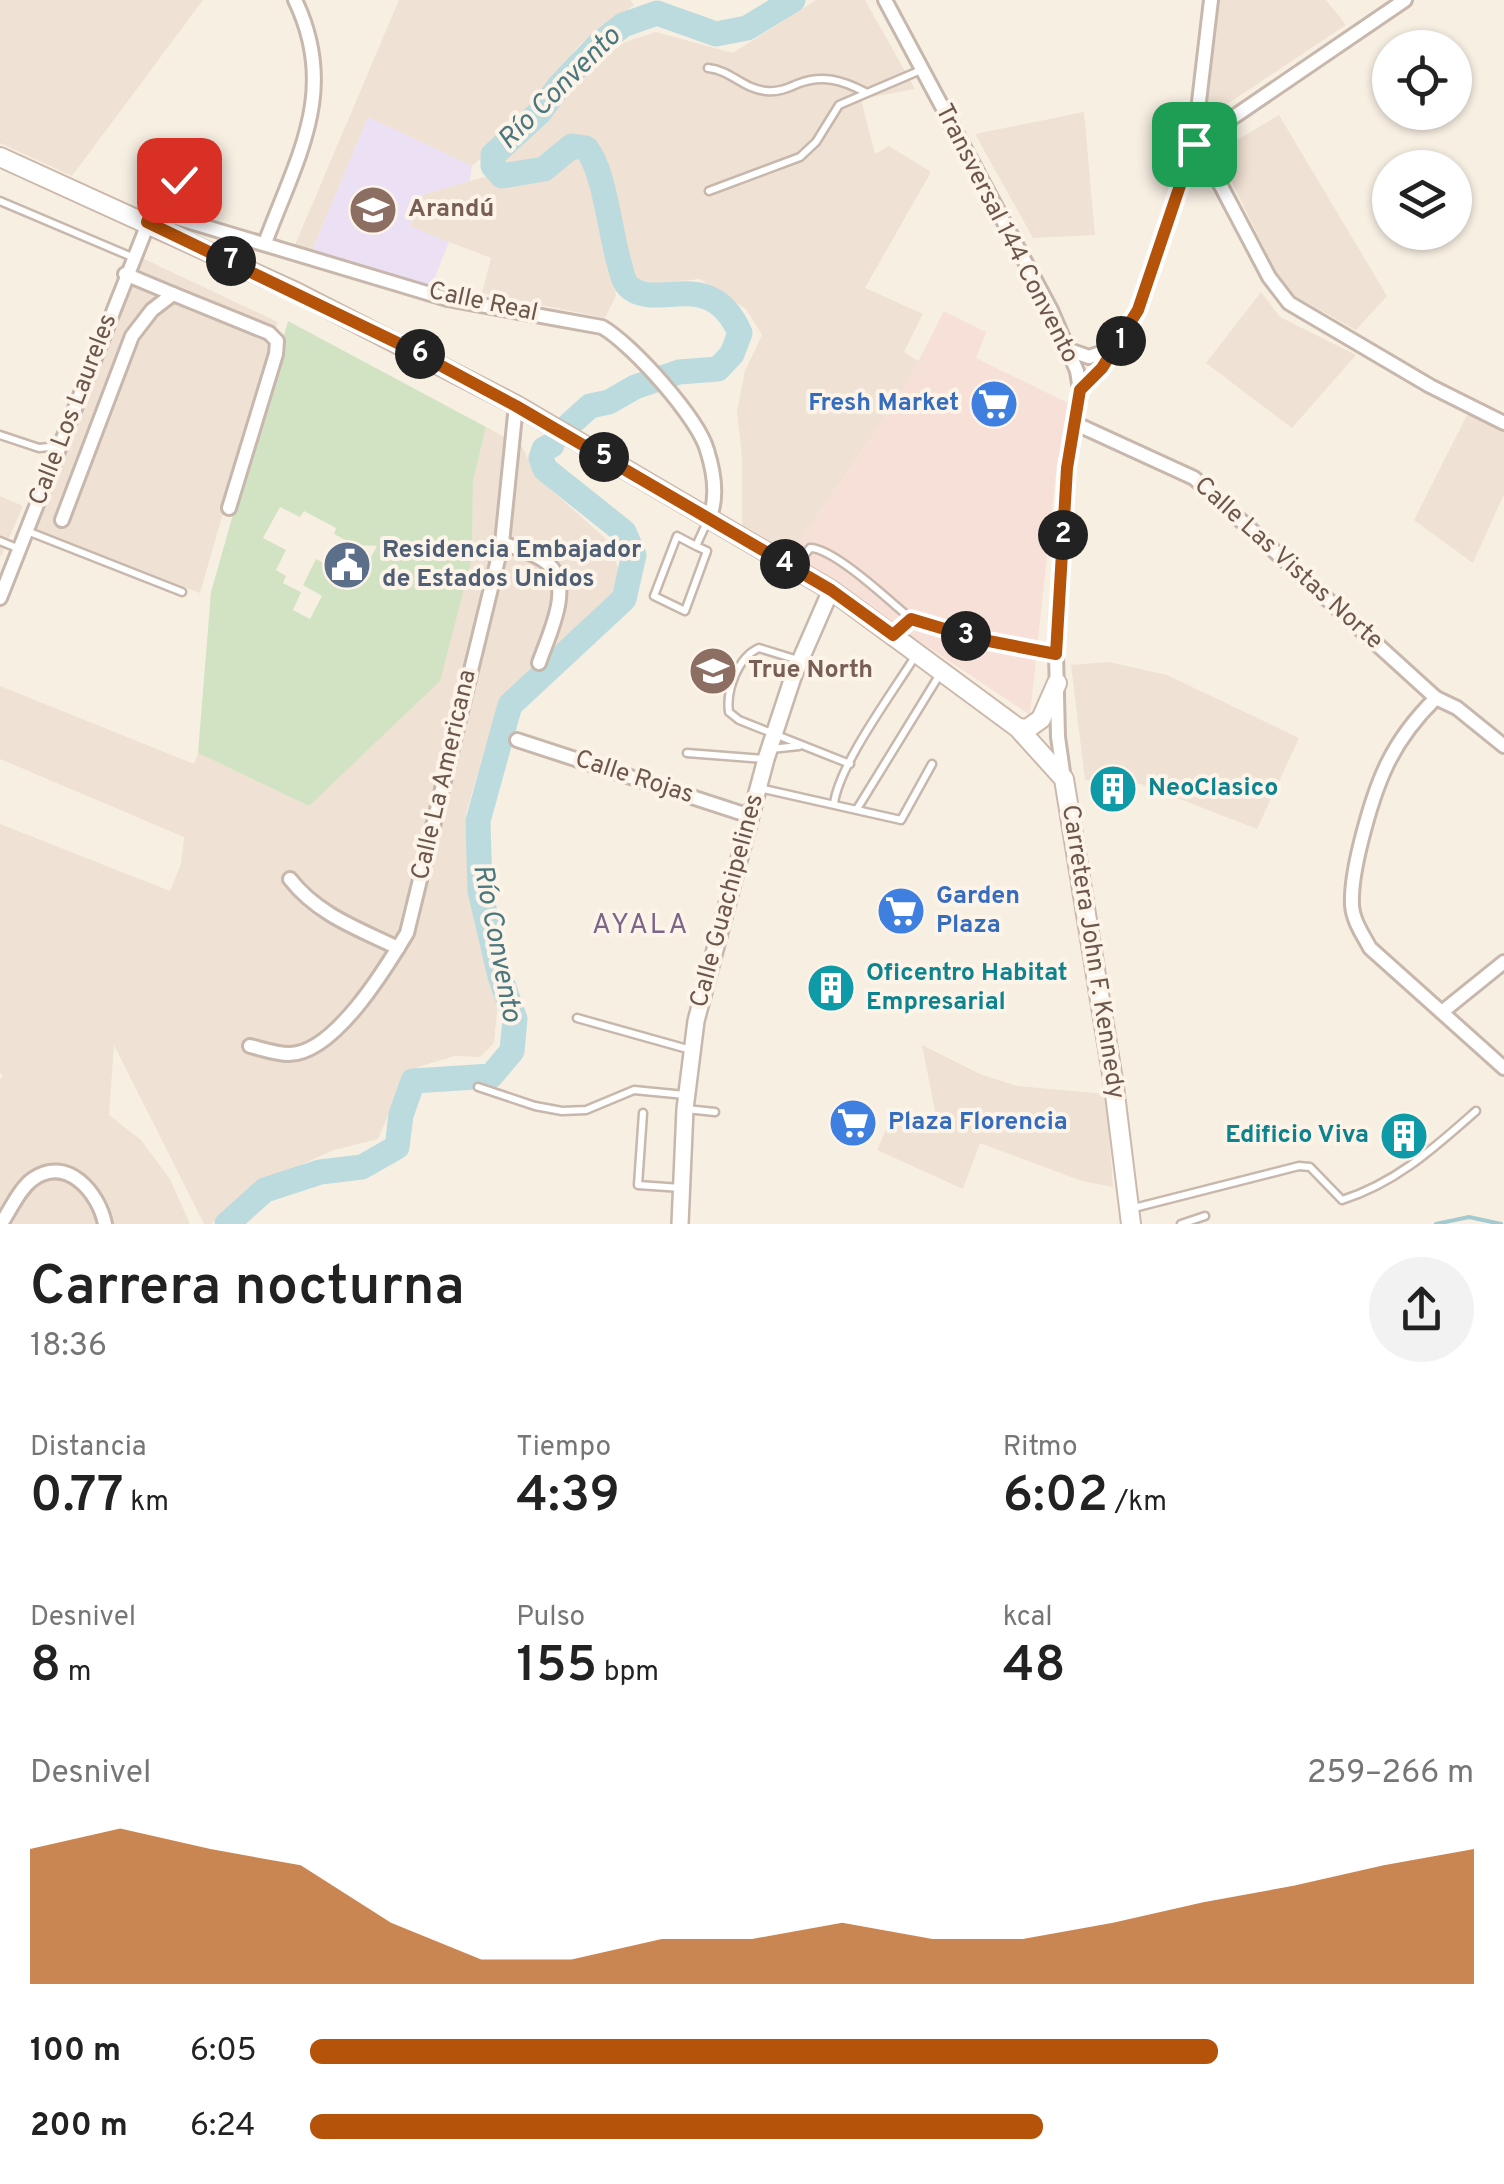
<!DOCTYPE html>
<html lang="es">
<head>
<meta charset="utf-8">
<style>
	:root { --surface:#fff; --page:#f2f2f2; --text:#222; --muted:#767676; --accent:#b45309 }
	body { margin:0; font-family:Overpass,sans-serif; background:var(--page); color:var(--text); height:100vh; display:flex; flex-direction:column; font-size:38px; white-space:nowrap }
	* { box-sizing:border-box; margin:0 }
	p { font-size:32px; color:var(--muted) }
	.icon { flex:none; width:55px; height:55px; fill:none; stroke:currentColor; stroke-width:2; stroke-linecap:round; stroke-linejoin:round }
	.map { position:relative; height:1224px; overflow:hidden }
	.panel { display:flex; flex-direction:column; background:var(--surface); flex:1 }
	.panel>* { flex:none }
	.fabs { position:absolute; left:1372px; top:30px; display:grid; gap:20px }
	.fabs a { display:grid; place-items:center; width:100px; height:100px; border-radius:50%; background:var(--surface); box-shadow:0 2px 8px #0004; font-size:50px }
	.pin { position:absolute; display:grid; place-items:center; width:85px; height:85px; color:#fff; margin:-42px; border-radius:20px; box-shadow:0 5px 15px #0006 }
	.km { position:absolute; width:50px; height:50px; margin:-25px; border-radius:50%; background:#222; color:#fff; font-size:28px; line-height:50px; text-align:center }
	.round { display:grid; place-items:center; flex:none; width:105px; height:105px; border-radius:52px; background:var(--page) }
	.head { display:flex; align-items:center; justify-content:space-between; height:170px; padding:0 30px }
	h1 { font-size:55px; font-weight:600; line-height:75px }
	.stats { display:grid; grid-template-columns:repeat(3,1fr); gap:15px; height:170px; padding:10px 30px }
	.stats div { display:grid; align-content:center }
	.stats b { font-size:50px; font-weight:600 }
	.stats small { font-size:28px; font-weight:400 }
	.stats p { font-size:28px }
	.chart { height:280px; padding:20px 30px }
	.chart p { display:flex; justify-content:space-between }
	.chart svg { width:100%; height:180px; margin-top:10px; fill:var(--accent); opacity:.7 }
	ul { padding:0 30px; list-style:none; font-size:32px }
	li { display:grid; grid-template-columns:160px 120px 1fr; align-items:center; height:75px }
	li i { height:25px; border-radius:12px; background:var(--accent) }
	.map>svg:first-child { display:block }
	.residential { fill:#efe1d3 }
	.commercial { fill:#f7e0d8 }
	.education { fill:#ece0f4 }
	.green { fill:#d2e3c4; fill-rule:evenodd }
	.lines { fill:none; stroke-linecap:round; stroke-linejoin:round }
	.stream { stroke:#a3cacf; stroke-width:4 }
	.river { stroke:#bbdbdf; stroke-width:25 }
	.service-casing { stroke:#c7b7ac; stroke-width:11 }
	.minor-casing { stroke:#c7b7ac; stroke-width:18 }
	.tertiary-casing { stroke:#c7b7ac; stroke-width:20 }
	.secondary-casing { stroke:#ccb9ac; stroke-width:22 }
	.service { stroke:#fff; stroke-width:6 }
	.minor { stroke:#fff; stroke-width:12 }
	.tertiary { stroke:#fff; stroke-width:15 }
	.secondary { stroke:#fff; stroke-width:18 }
	.route-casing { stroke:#fff; stroke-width:20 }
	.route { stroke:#b45309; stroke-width:12 }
	.labels { text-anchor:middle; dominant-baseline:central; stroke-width:8; stroke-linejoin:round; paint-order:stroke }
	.education-label { font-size:25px; font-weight:bold; fill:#785e54; stroke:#fcf3e9; text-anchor:start }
	.street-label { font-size:25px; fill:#6d574d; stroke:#fcf3e9 }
	.shop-label { font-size:25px; font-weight:bold; fill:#366cbe; stroke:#fcf3e9; text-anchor:start }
	.service-label { font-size:25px; font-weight:bold; fill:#4e5e75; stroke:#fcf3e9; text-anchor:start }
	.culture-label { font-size:25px; font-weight:bold; fill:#0d838f; stroke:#fcf3e9; text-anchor:start }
	.water-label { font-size:28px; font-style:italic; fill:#4a777d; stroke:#fcf3e9 }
	.neighbourhood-label { font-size:28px; letter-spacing:2.5px; fill:#7b6589; stroke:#fcf3e9 }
</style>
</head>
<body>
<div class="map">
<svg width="1504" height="1224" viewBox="0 0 1504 1224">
	<rect width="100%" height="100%" fill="#f8efe3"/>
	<g class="residential">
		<polygon points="0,0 203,0 72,176 0,143"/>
		<polygon points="399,0 630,0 634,5 579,45 517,125 472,166 368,117 312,251 295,245"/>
		<polygon points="816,0 865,0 915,89 861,99 875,154 889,146 931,172 865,288 923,314 904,352 920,362 902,393 790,555 742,529 742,458 737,411 745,371 762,335 746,309 700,279 639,285 630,277 605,159 593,137 570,137 541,163 519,168 504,167 500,157 591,67 625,42 656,32 733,53"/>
		<polygon points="1217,0 1326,0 1346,25 1209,116 1204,101"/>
		<polygon points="1084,112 1095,235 1033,238 975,134"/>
		<polygon points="1279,115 1387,296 1356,330 1295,296 1279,278 1217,152"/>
		<polygon points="580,156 588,167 616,296 605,318 482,293 491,258 410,227 424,194 488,176 504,185 537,182 567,160"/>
		<polygon points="142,258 278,322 200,593 35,529"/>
		<polygon points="1261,292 1280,317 1356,355 1292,428 1206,363"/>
		<polygon points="1468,413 1504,432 1504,494 1473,563 1414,520"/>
		<polygon points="486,427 522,447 538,478 606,539 620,572 613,595 581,629 506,699 492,725 466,813 470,896 498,1002 494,1043 480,1057 455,1056 418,1067 402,1083 378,1139 334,1150 255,1185 211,1224 204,1224 114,1045 109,1115 141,1140 170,1179 190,1224 0,1224 0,1080 3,1075 0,1073 0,824 170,891 181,864 184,837 0,759 0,686 194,764 198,753 309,806 472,558 473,481"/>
		<polygon points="0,496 23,506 1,556 0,556"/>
		<polygon points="1109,662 1167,675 1299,738 1257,829 1141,784 1085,780 1071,665"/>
		<polygon points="922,1045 980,1074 1017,1086 1106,1094 1113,1187 1082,1181 980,1143 963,1189 877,1150 896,1107 937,1121"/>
	</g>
	<polygon class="commercial" points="944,311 986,332 976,358 1072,405 1057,464 1030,715 790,555 902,393"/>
	<polygon class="education" points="368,117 472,166 470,181 424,194 410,226 449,242 430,289 312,251"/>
	<path class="green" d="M288,321L486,427L473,481L472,558L440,681L309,806L198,753L211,592ZM280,507L300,517L304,511L336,528L334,534L355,545L377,546L362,574L356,572L352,578L316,559L303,585L322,596L310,619L293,610L301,592L283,583L286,576L276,570L286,550L263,538Z"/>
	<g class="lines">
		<polyline class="stream" points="1436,1224 1469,1217 1501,1224"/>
		<g class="river">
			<path d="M569,425L590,406L609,402L635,387L679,372L718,369L732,354L740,333C710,264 655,313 628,286C623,281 622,273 620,266C610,234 605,171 586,148L572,146L544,169L502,176L493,166V155L539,113L560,85L598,45L623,25L657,13L716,34L747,28L793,0"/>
			<polyline points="227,1224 265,1190 320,1172 362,1167 397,1147 401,1115 413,1081 491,1076 512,1051 515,1019 500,976 480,891 478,821 510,705 624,599 634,555 624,532 545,469 541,458 544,449 552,445"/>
		</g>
		<g class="service-casing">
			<g id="service">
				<path d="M708,68C731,70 743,89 766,91C778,92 786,89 797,84C822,74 842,80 865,92"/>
				<polyline points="709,191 800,157 816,142 839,105 921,70"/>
				<polyline points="0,201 132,257"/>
				<polyline points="164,212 179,180"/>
				<polyline points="0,435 39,448 59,446"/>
				<polyline points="27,531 182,592"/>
				<polyline points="0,541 17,548"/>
				<polyline points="696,546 707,551 685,611 654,596 677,536 696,546 708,520"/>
				<path d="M795,568L810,548C834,548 891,602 911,619"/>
				<polyline points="894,634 911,619 978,639 1056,654"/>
				<path d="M798,660L759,648C738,657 726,690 729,712L739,720L850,764"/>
				<polyline points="771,749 799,746"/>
				<polyline points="687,753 765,759"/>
				<polyline points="759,788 901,820 932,764"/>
				<path d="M834,803C840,763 893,692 916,655"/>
				<polyline points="857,809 940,674"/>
				<polyline points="577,1018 691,1050"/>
				<polyline points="478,1087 535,1106 562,1111 586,1110 634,1090 685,1095"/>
				<polyline points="686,1109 715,1112"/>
				<polyline points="643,1113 638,1185 681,1188"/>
				<path d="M1130,1209L1299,1166L1310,1167L1342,1200C1396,1183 1434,1148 1476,1111"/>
				<polyline points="1181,1224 1205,1216"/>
			</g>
		</g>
		<g class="minor-casing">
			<g id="minor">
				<polyline points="885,0 1051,310 1077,371 1080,390 1067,467 1056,654 1058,737 1064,779"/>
				<polyline points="1211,0 1194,144 1220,184 1269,277 1289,303 1430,386 1504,423"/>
				<path d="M265,243C297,157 339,91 295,0"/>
				<polyline points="125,274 173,294"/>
				<polyline points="1069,350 1089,357 1115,348"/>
				<polyline points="1080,390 1103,368 1137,311 1194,144 1405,0"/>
				<path d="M1074,423L1194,478L1436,698C1391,742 1376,782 1361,842C1356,862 1351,885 1352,905C1353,921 1363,935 1370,948L1504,1068"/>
				<polyline points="62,520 132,336 152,310 173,294 269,333 277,341 276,354 229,508"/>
				<path d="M502,543C516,548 535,553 547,563C575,585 548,636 539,663"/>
				<path d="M0,598L153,211L447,299L602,327C632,344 698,418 707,450C714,472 718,498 709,519"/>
				<polyline points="1436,698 1457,708 1504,746"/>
				<polyline points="517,740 750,816"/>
				<path d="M290,879C318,915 359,929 398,948"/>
				<polyline points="1442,1012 1504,962"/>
				<path d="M250,1046C262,1049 277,1054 289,1054C334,1054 386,968 407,933L502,543L516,405"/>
				<path d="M1,1224C10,1210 20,1188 33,1179C67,1155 99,1193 105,1224"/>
			</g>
		</g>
		<g class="tertiary-casing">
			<polyline id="tertiary" points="680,1224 685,1109 696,1021 766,759 793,677 831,590"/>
		</g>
		<g class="secondary-casing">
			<g id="secondary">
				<polyline points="0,157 296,292 516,405 831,590 1018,728 1064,779 1114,1086 1131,1224"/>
				<polyline points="1018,728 1027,729 1041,719 1057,683"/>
			</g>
		</g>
		<use href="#service" class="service"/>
		<use href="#minor" class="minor"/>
		<use href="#tertiary" class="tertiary"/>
		<use href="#secondary" class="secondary"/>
	</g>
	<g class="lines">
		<g class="route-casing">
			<polyline id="route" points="179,180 164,212 152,210 147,222 408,348 516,406 831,590 893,635 911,619 978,639 1056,654 1067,468 1080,390 1102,368 1138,310 1194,144"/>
		</g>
		<use href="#route" class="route"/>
	</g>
	<defs>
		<g id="school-disc" transform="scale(2.5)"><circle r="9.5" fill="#8d6e63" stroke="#fcf3e9"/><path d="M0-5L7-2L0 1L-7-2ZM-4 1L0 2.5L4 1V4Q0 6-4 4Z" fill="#fff"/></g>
		<g id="supermarket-disc" transform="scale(2.5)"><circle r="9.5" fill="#3f7fe0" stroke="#fcf3e9"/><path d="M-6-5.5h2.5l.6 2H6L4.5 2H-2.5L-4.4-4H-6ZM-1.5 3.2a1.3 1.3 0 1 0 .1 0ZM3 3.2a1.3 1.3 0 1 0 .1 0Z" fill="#fff"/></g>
		<g id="civic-disc" transform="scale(2.5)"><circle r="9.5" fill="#5c6f8a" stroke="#fcf3e9"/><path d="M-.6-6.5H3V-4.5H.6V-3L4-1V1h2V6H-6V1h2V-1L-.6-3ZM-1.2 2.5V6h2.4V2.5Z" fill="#fff"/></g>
		<g id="building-disc" transform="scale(2.5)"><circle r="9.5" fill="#0f9aa8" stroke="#fcf3e9"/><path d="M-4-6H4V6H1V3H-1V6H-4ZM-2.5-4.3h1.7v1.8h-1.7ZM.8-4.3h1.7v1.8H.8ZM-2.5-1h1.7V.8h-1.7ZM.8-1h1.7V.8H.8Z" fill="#fff"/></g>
	</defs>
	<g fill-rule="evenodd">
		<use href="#school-disc" x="373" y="210"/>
		<use href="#supermarket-disc" x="994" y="404"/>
		<use href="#civic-disc" x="347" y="565"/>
		<use href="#school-disc" x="713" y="671"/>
		<use href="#building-disc" x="1113" y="789"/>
		<use href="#supermarket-disc" x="901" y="911"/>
		<use href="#building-disc" x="831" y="988"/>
		<use href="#supermarket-disc" x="853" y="1123"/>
		<use href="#building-disc" x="1404" y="1136"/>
	</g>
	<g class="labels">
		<g class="education-label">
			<text x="408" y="210">Arandú</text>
			<text x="748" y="671">True North</text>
		</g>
		<g class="street-label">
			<text transform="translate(1006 234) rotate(63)">Transversal 144 Convento</text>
			<text transform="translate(483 303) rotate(12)">Calle Real</text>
			<text transform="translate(74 410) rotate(-69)">Calle Los Laureles</text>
			<text transform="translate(1288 564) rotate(42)">Calle Las Vistas Norte</text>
			<text transform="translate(445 775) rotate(-77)">Calle La Americana</text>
			<text transform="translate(634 778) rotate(18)">Calle Rojas</text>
			<text transform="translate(728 901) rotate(-75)">Calle Guachipelines</text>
			<text transform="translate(1092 952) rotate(81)">Carretera John F. Kennedy</text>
		</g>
		<g class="shop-label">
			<text x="959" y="404" text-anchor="end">Fresh Market</text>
			<text x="936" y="897">Garden<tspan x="936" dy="29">Plaza</tspan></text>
			<text x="888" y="1123">Plaza Florencia</text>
		</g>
		<g class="service-label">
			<text x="382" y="551">Residencia Embajador<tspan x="382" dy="29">de Estados Unidos</tspan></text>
		</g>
		<g class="culture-label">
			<text x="1148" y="789">NeoClasico</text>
			<text x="866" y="974">Oficentro Habitat<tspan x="866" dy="29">Empresarial</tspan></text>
			<text x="1369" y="1136" text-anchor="end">Edificio Viva</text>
		</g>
		<g class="water-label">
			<text transform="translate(560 89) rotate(-45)">Río Convento</text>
			<text transform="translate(496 943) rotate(79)">Río Convento</text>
		</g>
		<g class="neighbourhood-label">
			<text x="641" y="926">AYALA</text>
		</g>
	</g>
</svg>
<div class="fabs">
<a><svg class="icon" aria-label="locate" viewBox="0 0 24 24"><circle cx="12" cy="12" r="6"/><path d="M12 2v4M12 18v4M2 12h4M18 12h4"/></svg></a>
<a><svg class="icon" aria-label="layers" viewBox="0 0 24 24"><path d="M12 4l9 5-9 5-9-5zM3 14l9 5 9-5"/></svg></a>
</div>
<div class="pin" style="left:1194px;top:144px;background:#1e9e55"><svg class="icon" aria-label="arrive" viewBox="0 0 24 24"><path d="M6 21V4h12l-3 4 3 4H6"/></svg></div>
<div class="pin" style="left:179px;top:180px;background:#d93025"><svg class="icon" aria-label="check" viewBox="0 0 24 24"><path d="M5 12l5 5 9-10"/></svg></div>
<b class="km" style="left:1121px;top:341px">1</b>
<b class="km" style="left:1063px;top:535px">2</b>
<b class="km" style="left:966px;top:636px">3</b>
<b class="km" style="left:785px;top:564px">4</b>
<b class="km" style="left:604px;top:457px">5</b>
<b class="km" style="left:420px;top:354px">6</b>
<b class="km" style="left:231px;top:261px">7</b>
</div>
<section class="panel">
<div class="head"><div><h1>Carrera nocturna</h1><p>18:36</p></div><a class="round"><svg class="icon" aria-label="share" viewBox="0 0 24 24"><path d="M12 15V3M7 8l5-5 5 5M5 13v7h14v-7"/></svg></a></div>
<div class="stats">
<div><p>Distancia</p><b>0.77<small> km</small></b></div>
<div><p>Tiempo</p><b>4:39</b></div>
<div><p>Ritmo</p><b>6:02<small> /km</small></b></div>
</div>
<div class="stats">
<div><p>Desnivel</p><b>8<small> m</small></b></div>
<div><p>Pulso</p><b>155<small> bpm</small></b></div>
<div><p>kcal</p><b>48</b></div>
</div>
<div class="chart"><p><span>Desnivel</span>259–266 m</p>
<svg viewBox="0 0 160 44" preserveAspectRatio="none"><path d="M0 44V11L10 6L20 11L30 15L40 29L50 38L60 38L70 33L80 33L90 29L100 33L110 33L120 29L130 24L140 20L150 15L160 11V44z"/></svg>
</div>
<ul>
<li><b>100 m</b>6:05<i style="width:78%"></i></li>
<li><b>200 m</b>6:24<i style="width:63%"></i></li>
</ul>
</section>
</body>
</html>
